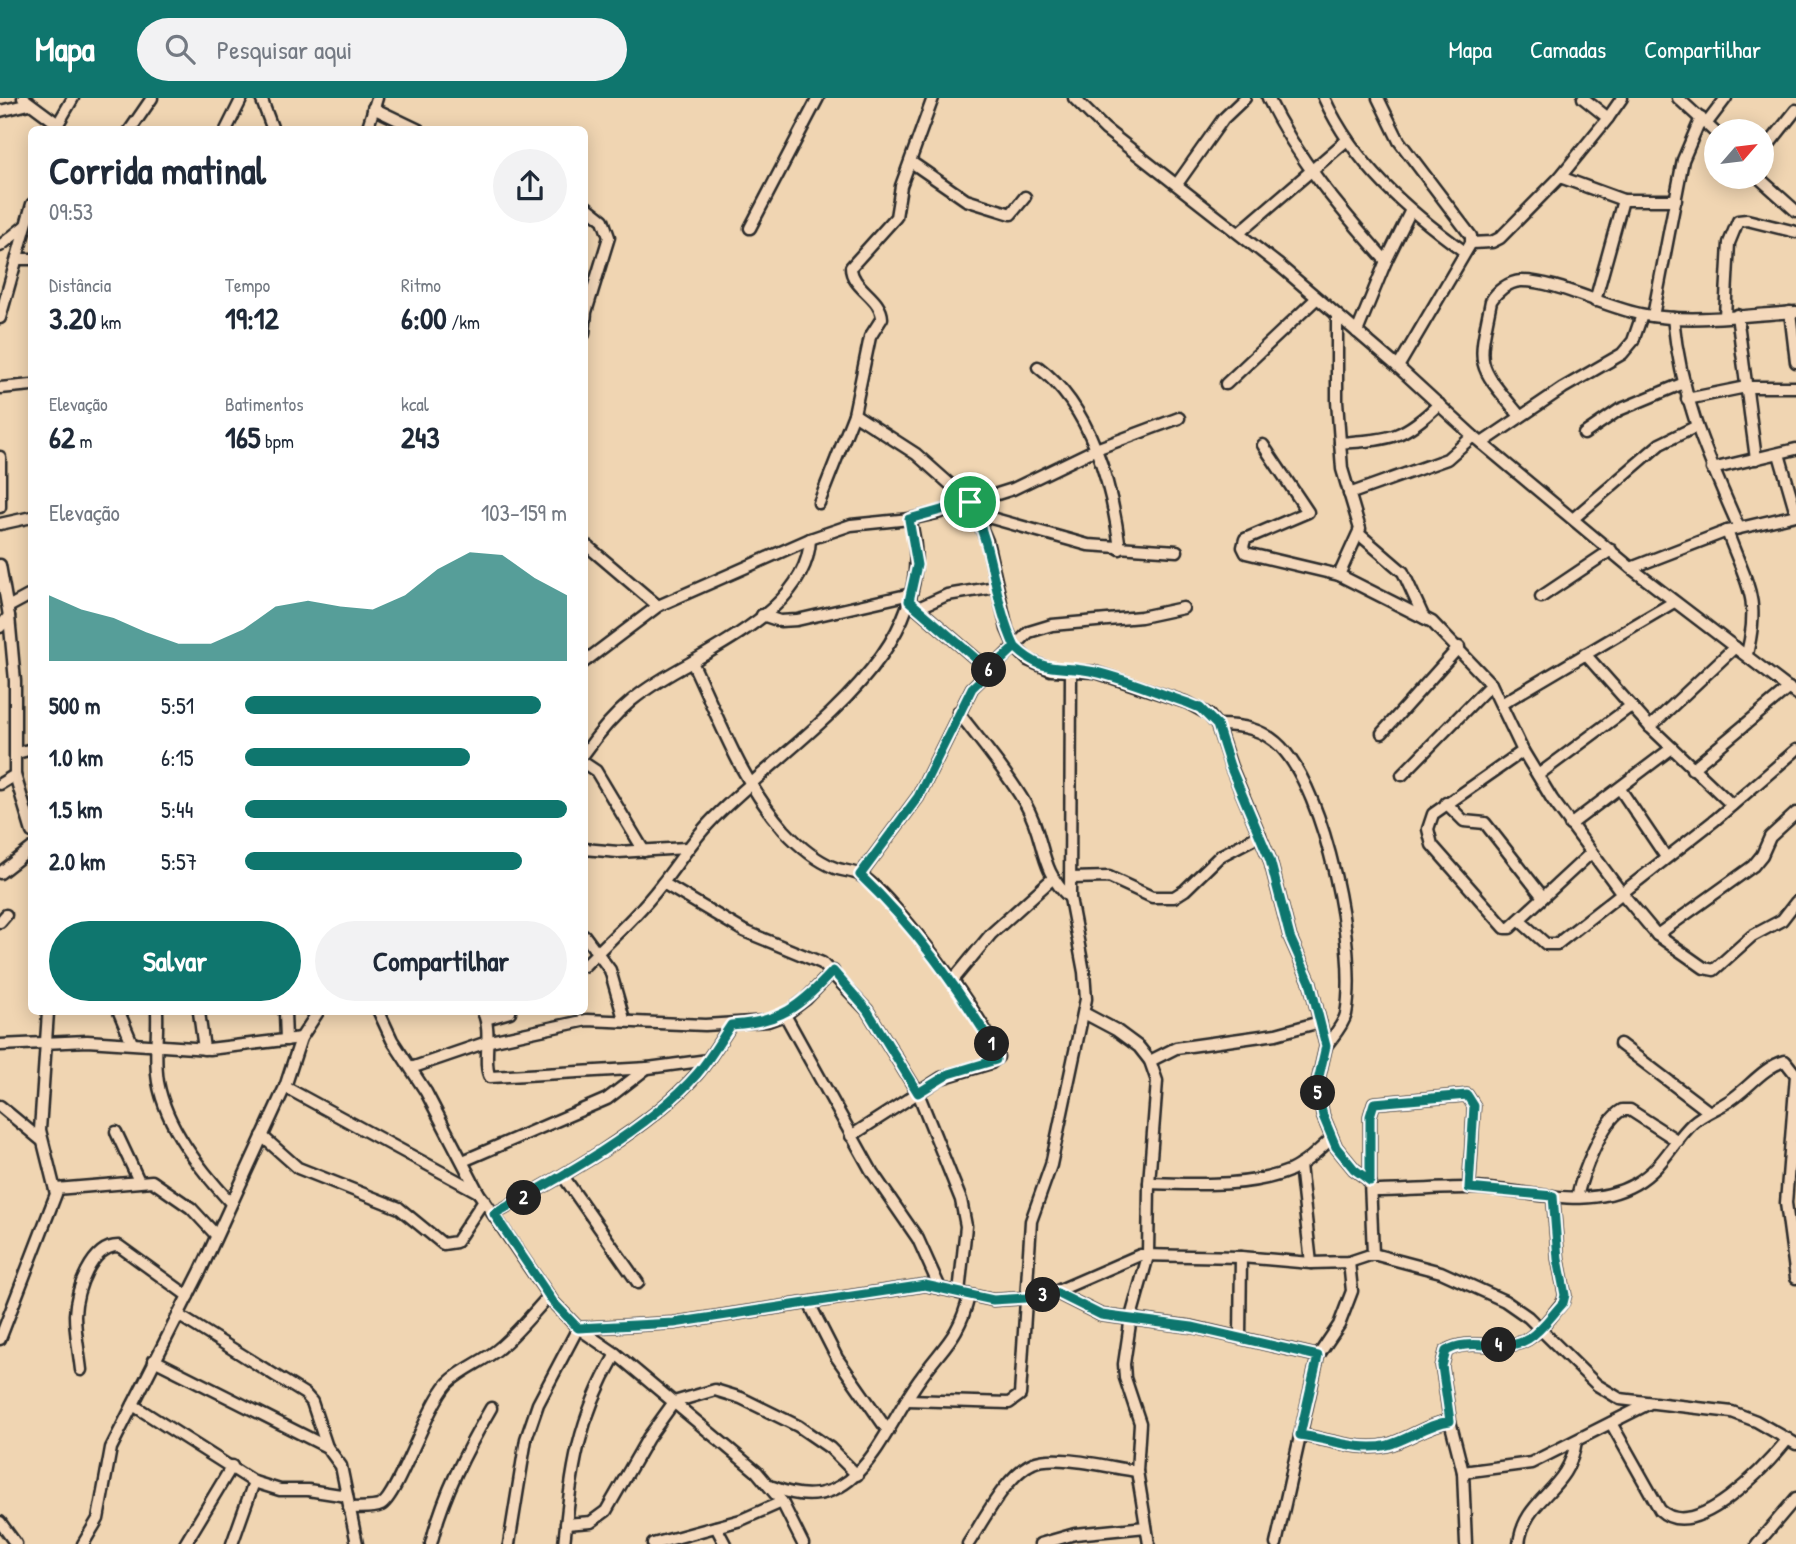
<!DOCTYPE html>
<html lang="pt">
<head>
<meta charset="utf-8">
<style>
	:root { --surface:#fff; --page:#f2f2f3; --text:#1f2937; --muted:#747a83; --accent:#0f766e }
	body { margin:0; font-family:"Patrick Hand",sans-serif; background:var(--page); color:var(--text); height:100vh; display:flex; flex-direction:column; font-size:26px; white-space:nowrap }
	* { box-sizing:border-box; margin:0 }
	p { font-size:23px; color:var(--muted) }
	.icon { flex:none; width:38px; height:38px; fill:none; stroke:currentColor; stroke-width:2; stroke-linecap:round; stroke-linejoin:round }
	.map { position:relative; flex:1; overflow:hidden }
	.sheet { position:absolute; left:28px; top:28px; width:560px; height:889px; display:flex; flex-direction:column; background:var(--surface); border-radius:10px; box-shadow:0 4px 18px #0003 }
	.sheet>* { flex:none }
	.needle { width:46px; rotate:62deg }
	.buttons { position:absolute; left:1704px; top:21px; display:grid; gap:14px }
	.buttons a { display:grid; place-items:center; width:70px; height:70px; border-radius:50%; background:var(--surface); box-shadow:0 4px 18px #0003; font-size:35px }
	.pin { position:absolute; display:grid; place-items:center; width:60px; height:60px; color:#fff; margin:-30px; border:4px solid #fff; border-radius:50%; box-shadow:0 2px 7px #0007 }
	.km { position:absolute; width:35px; height:35px; margin:-18px; border-radius:50%; background:#222; color:#fff; font-size:19px; line-height:35px; text-align:center }
	.round { display:grid; place-items:center; flex:none; width:74px; height:74px; border-radius:37px; background:var(--page) }
	.head { display:flex; align-items:center; justify-content:space-between; height:119px; padding:0 21px }
	h1 { font-size:38px; font-weight:800; line-height:52px }
	.metrics { display:grid; grid-template-columns:repeat(3,1fr); gap:10px; height:119px; padding:7px 21px }
	.metrics div { display:grid; align-content:center }
	.metrics b { font-size:30px; font-weight:800 }
	.metrics small { font-size:19px; font-weight:400 }
	.metrics p { font-size:19px }
	.chart { height:196px; padding:14px 21px }
	.chart p { display:flex; justify-content:space-between }
	.chart svg { width:100%; height:126px; margin-top:7px; fill:var(--accent); opacity:.7 }
	.primary-button { display:flex; gap:14px; margin-top:auto; padding:14px 21px }
	.primary-button a { flex:1; height:80px; border-radius:42px; background:var(--accent); color:#fff; font-size:28px; font-weight:800; line-height:80px; text-align:center }
	.primary-button a+a { background:var(--page); color:var(--text) }
	ul { padding:0 21px; list-style:none; font-size:23px }
	li { display:grid; grid-template-columns:112px 84px 1fr; align-items:center; height:52px }
	li i { height:18px; border-radius:9px; background:var(--accent) }
	header { display:flex; align-items:center; gap:42px; box-sizing:border-box; height:98px; padding:0 35px; background:var(--accent); color:#fff }
	header strong { font-size:33px }
	nav { display:flex; gap:38px; margin-inline-start:auto; font-size:24px }
	.search { width:490px; height:63px; background:var(--page); display:flex; align-items:center; gap:18px; box-sizing:border-box; padding:0 24px; border-radius:38px; color:var(--muted); font-size:26px }
	.map>svg:first-child { display:block }
	.lines { fill:none; stroke-linecap:round; stroke-linejoin:round }
	.minor-casing { stroke:#2b2b2b; stroke-width:15 }
	.minor { stroke:#f4d8bb; stroke-width:10 }
	.route-casing { stroke:#fff; stroke-width:14 }
	.route { stroke:#0f766e; stroke-width:9 }
</style>
</head>
<body>
<header>
<strong>Mapa</strong>
<div class="search"><svg class="icon" aria-label="search" viewBox="0 0 24 24"><circle cx="10" cy="10" r="6"/><path d="M15 15l6 6"/></svg>Pesquisar aqui</div>
<nav><a>Mapa</a><a>Camadas</a><a>Compartilhar</a></nav>
</header>
<div class="map">
<svg width="1796" height="1446" viewBox="0 0 1796 1446">
	<rect width="100%" height="100%" fill="#f0d5b2"/>
	<filter id="ink" filterUnits="userSpaceOnUse"><feTurbulence type="fractalNoise" baseFrequency=".0143" numOctaves="2"/><feDisplacementMap in="SourceGraphic" scale="14" xChannelSelector="R" yChannelSelector="G"/><feConvolveMatrix kernelMatrix="1 2 1 2 8 2 1 2 1" color-interpolation-filters="sRGB"/></filter>
	<g filter="url(#ink)">
		<g class="lines">
			<g class="minor-casing">
				<g id="minor">
					<polyline points="23,0 58,26"/>
					<polyline points="261,0 273,32"/>
					<polyline points="1074,0 1105,31 1280,168 1398,269 1473,338 1631,470 1796,596"/>
					<path d="M1268,0C1297,61 1341,112 1386,163L1410,114"/>
					<path d="M1324,0C1354,66 1408,113 1465,154"/>
					<polyline points="1378,0 1399,43 1471,138 1471,145 1398,269"/>
					<polyline points="1583,0 1608,20 1622,0"/>
					<polyline points="1678,0 1717,36"/>
					<polyline points="373,10 419,32"/>
					<polyline points="0,13 29,6"/>
					<polyline points="1707,25 1726,0"/>
					<polyline points="55,31 73,0"/>
					<polyline points="130,32 152,0"/>
					<polyline points="226,32 242,0"/>
					<polyline points="367,32 377,0"/>
					<polyline points="1762,55 1796,12"/>
					<polyline points="911,64 966,102 1011,116 1025,99"/>
					<polyline points="1560,79 1623,102 1676,102"/>
					<polyline points="1758,79 1796,113"/>
					<polyline points="1177,86 1223,21 1245,0"/>
					<polyline points="584,107 603,122 609,139 586,214 584,236"/>
					<polyline points="750,130 818,0"/>
					<polyline points="1239,135 1347,42"/>
					<polyline points="1471,145 1492,144 1500,140 1560,79 1608,20"/>
					<polyline points="0,148 25,128"/>
					<polyline points="17,161 32,161"/>
					<polyline points="1595,203 1623,102"/>
					<polyline points="1790,214 1796,264"/>
					<polyline points="1737,217 1756,361"/>
					<polyline points="1653,218 1683,62 1701,20"/>
					<polyline points="1725,218 1729,145 1738,123 1747,122 1796,134"/>
					<polyline points="1337,219 1337,303 1342,371 1360,431 1339,477"/>
					<polyline points="0,220 32,106"/>
					<path d="M1673,220C1681,301 1707,357 1739,430"/>
					<polyline points="1357,234 1386,163"/>
					<path d="M1038,269C1091,309 1112,387 1120,451"/>
					<polyline points="1226,286 1316,201"/>
					<polyline points="0,290 32,287"/>
					<polyline points="1687,301 1746,289 1796,289"/>
					<polyline points="854,316 916,356 970,404 987,443 1007,531 1015,549 1028,562 1051,572 1095,574 1188,605 1208,616 1217,627 1231,669 1270,762 1290,839 1310,884 1326,948 1317,987 1323,1018 1336,1049 1354,1071 1370,1083 1373,1156"/>
					<path d="M1520,318C1476,265 1477,271 1491,203C1497,193 1508,184 1521,183C1556,182 1608,211 1645,217C1694,225 1747,217 1796,214"/>
					<polyline points="1584,336 1619,312 1684,285"/>
					<path d="M1340,345C1390,341 1402,342 1439,306"/>
					<polyline points="1482,345 1563,290 1622,256 1633,243 1642,217"/>
					<polyline points="1263,347 1308,414 1245,441 1243,449 1246,455 1339,477 1432,524 1491,586 1523,653 1552,701 1621,794 1657,837 1704,870 1714,872 1752,838 1782,822 1796,804"/>
					<polyline points="1779,356 1796,415"/>
					<polyline points="0,359 0,409"/>
					<polyline points="1712,371 1796,351"/>
					<polyline points="1349,396 1447,361 1473,338"/>
					<path d="M819,405L854,316L870,239L882,220C881,199 851,190 851,169L896,119L901,88L933,0"/>
					<polyline points="977,416 1088,447 1177,453"/>
					<polyline points="1574,420 1660,346 1695,329"/>
					<polyline points="0,426 32,419"/>
					<path d="M1727,433C1746,486 1761,498 1747,556"/>
					<polyline points="1359,436 1403,474 1424,520"/>
					<path d="M810,441C808,501 737,537 692,564C720,622 740,682 784,732C798,747 815,762 835,770C843,773 853,773 860,777C889,792 991,928 998,959L991,965L941,980L851,1038"/>
					<polyline points="584,445 658,508"/>
					<polyline points="0,467 9,518 15,583 15,677 32,734"/>
					<polyline points="1631,470 1727,433 1796,417"/>
					<polyline points="1541,499 1611,452"/>
					<polyline points="909,503 989,572"/>
					<polyline points="8,509 32,496"/>
					<polyline points="918,510 947,497 996,489"/>
					<polyline points="762,517 780,523 797,522 911,496"/>
					<polyline points="0,529 9,518"/>
					<polyline points="1585,556 1650,629 1732,707"/>
					<polyline points="584,564 658,508 810,441 851,427 910,421 937,415 1013,391 1096,351 1179,320"/>
					<polyline points="1503,605 1674,504"/>
					<path d="M958,614C981,644 1007,674 1026,707C1046,742 1038,771 1070,800"/>
					<path d="M1217,627C1242,627 1262,630 1281,649C1326,696 1358,852 1346,916C1343,928 1333,938 1326,948"/>
					<polyline points="1650,629 1735,549"/>
					<polyline points="1382,635 1459,549"/>
					<polyline points="1523,653 1433,716 1428,731 1432,747 1505,830 1510,830 1591,755"/>
					<polyline points="17,655 32,651"/>
					<path d="M584,656C617,609 642,591 692,564"/>
					<polyline points="584,665 596,673 644,753"/>
					<polyline points="1692,671 1789,590"/>
					<polyline points="1402,677 1491,586"/>
					<polyline points="1538,677 1631,608"/>
					<polyline points="0,686 15,677"/>
					<polyline points="1620,691 1666,759"/>
					<polyline points="1446,705 1464,723 1485,725 1543,799"/>
					<polyline points="1570,727 1672,650"/>
					<polyline points="584,751 618,754 686,750"/>
					<polyline points="0,775 32,750"/>
					<polyline points="860,777 918,699 972,590 1029,534 1052,527 1141,519 1183,510"/>
					<polyline points="1071,780 1109,779 1152,799 1174,799 1185,792 1220,758 1260,737"/>
					<polyline points="663,785 744,833 822,865 867,912 918,995 961,1102 966,1128 959,1195"/>
					<polyline points="1519,822 1546,846 1557,846 1715,722 1796,652"/>
					<polyline points="0,824 6,817"/>
					<polyline points="584,837 610,872 624,921"/>
					<polyline points="1657,837 1753,768 1762,757 1770,739 1796,715"/>
					<path d="M584,868C611,841 638,817 661,787C678,766 691,744 710,724C787,643 948,555 910,421"/>
					<polyline points="953,882 991,836 1052,781"/>
					<polyline points="119,914 132,945"/>
					<path d="M157,914C158,937 154,960 158,984C166,1029 200,1071 230,1104"/>
					<polyline points="199,914 204,951"/>
					<polyline points="285,914 286,942"/>
					<polyline points="379,914 392,942 426,994 478,1094 553,1204 578,1230 616,1256 757,1374 782,1404 803,1446"/>
					<path d="M483,914C493,935 482,965 490,979L648,970L708,962"/>
					<polyline points="1084,915 1116,932 1139,949 1150,963 1157,983 1149,1085 1148,1158 1131,1219 1124,1266 1125,1280 1140,1325 1137,1373 1149,1446"/>
					<polyline points="785,917 872,1074 918,1141 940,1190"/>
					<polyline points="486,921 510,914"/>
					<polyline points="1620,946 1708,1013"/>
					<polyline points="0,947 87,943 209,951 301,940"/>
					<polyline points="1150,963 1176,950 1276,936 1320,924"/>
					<polyline points="411,970 490,943 587,922 705,927 768,923 785,917 806,901 833,873"/>
					<polyline points="285,989 478,1094"/>
					<polyline points="0,1008 41,1042"/>
					<polyline points="116,1034 139,1083"/>
					<polyline points="262,1038 298,1070 399,1110 443,1146 456,1144 484,1102"/>
					<polyline points="463,1063 607,1001 647,970"/>
					<polyline points="1300,1067 1311,1165"/>
					<polyline points="563,1078 638,1185"/>
					<polyline points="1370,1083 1370,1018 1374,1005 1467,997 1474,1008 1469,1090"/>
					<path d="M1149,1085C1194,1086 1247,1090 1289,1073C1305,1066 1319,1052 1332,1040"/>
					<polyline points="56,1091 152,1083 191,1110 216,1137"/>
					<path d="M1371,1093C1403,1093 1435,1090 1467,1090C1522,1089 1584,1115 1635,1086C1664,1069 1671,1046 1693,1025C1704,1015 1717,1011 1729,1003C1748,991 1763,969 1785,963L1796,977L1786,1105L1796,1180"/>
					<path d="M1577,1099C1582,1077 1602,1023 1622,1012H1630L1678,1043"/>
					<path d="M494,1116C558,1081 649,1031 697,976C710,961 720,943 731,927"/>
					<polyline points="1055,1194 1101,1217 1193,1229 1318,1258"/>
					<polyline points="809,1205 837,1260 888,1333"/>
					<polyline points="178,1217 305,1296 312,1304 327,1349"/>
					<polyline points="578,1230 674,1225 925,1187 993,1202 1026,1200 1055,1194 1140,1157 1241,1159 1311,1165 1349,1164 1373,1156 1441,1174 1505,1203 1528,1219 1597,1287 1620,1301 1732,1314 1756,1323 1796,1346"/>
					<polyline points="1240,1239 1241,1159"/>
					<polyline points="0,1241 56,1096 40,1032 48,914"/>
					<polyline points="154,1262 327,1349 341,1368 357,1446"/>
					<path d="M81,1272C79,1254 75,1235 75,1217C76,1193 91,1147 119,1148L188,1198"/>
					<polyline points="907,1302 1009,1305 1020,1297 1031,1123 1051,1067 1086,901 1084,874 1070,800 1071,573"/>
					<polyline points="133,1307 254,1384 280,1392 308,1392 347,1398"/>
					<path d="M1450,1323L1442,1268L1446,1253C1470,1238 1504,1256 1528,1241C1542,1232 1552,1217 1563,1204L1565,1197L1558,1161L1553,1098"/>
					<path d="M1611,1325L1660,1412C1696,1446 1767,1367 1788,1341"/>
					<path d="M1300,1337C1327,1341 1362,1354 1388,1347C1410,1341 1427,1326 1450,1323L1463,1374L1466,1446"/>
					<polyline points="1463,1374 1531,1365 1648,1306"/>
					<path d="M773,1389C858,1424 881,1334 920,1281C943,1248 959,1240 969,1198"/>
					<path d="M349,1410C359,1409 373,1411 381,1407C398,1398 426,1309 448,1285C462,1271 482,1264 497,1252C516,1237 532,1216 549,1198"/>
					<polyline points="0,1424 16,1446"/>
					<polyline points="566,1426 591,1424 606,1413 648,1340 674,1304 715,1292 741,1300 798,1328 830,1350 857,1377"/>
					<polyline points="716,1429 725,1446"/>
					<polyline points="83,1446 98,1421 111,1350 201,1172 285,989 301,940 318,914"/>
					<polyline points="185,1446 232,1368"/>
					<polyline points="232,1446 254,1384"/>
					<path d="M431,1446C443,1397 466,1353 491,1310"/>
					<polyline points="509,1446 526,1341 538,1306 578,1230"/>
					<path d="M564,1446C572,1370 577,1323 616,1256"/>
					<polyline points="653,1446 741,1422 782,1404"/>
					<path d="M968,1446C983,1423 1007,1376 1033,1365C1055,1355 1112,1370 1137,1373"/>
					<polyline points="1040,1446 1075,1436 1146,1429"/>
					<polyline points="1276,1446 1318,1258 1339,1227 1352,1193 1349,1164"/>
					<path d="M1519,1446C1524,1399 1569,1394 1576,1343"/>
					<polyline points="1757,1446 1796,1400"/>
				</g>
			</g>
			<use href="#minor" class="minor"/>
		</g>
	</g>
	<g class="lines" filter="url(#ink)">
		<g class="route-casing">
			<path id="route" d="M970,404C994,450 993,502 1015,549L972,590L918,699L860,777C916,830 957,889 997,954L996,962L949,976L918,995L867,912L833,873C799,909 782,924 731,927C720,943 710,961 697,976C649,1031 558,1081 494,1116L553,1204L578,1230L674,1225L925,1187L993,1202L1026,1200L1055,1194L1101,1217L1192,1229L1318,1258L1300,1337C1327,1341 1362,1354 1388,1347C1410,1341 1427,1326 1450,1323L1442,1268L1446,1253C1470,1238 1504,1256 1528,1241C1542,1232 1552,1217 1563,1205L1565,1197L1558,1161L1553,1098L1469,1090L1474,1008L1467,997L1374,1005L1370,1018V1083L1354,1071L1336,1049L1323,1018L1317,987L1326,948L1310,884L1290,839L1270,762L1230,668L1217,627L1200,610L1188,605C1158,595 1126,581 1095,574C1059,566 1045,578 1015,549L989,572L909,503L917,467L909,421L970,404"/>
		</g>
		<use href="#route" class="route"/>
	</g>
</svg>
<div class="buttons">
<a><svg class="needle" viewBox="-14 -14 28 28"><path d="M0-13l5 13h-10z" fill="#e53935"/><path d="M0 13l5-13h-10z" fill="#747a83"/></svg></a>
</div>
<div class="pin" style="left:970px;top:404px;background:#1e9e55"><svg class="icon" aria-label="arrive" viewBox="0 0 24 24"><path d="M6 21V4h12l-3 4 3 4H6"/></svg></div>
<b class="km" style="left:992px;top:946px">1</b>
<b class="km" style="left:524px;top:1100px">2</b>
<b class="km" style="left:1043px;top:1197px">3</b>
<b class="km" style="left:1499px;top:1247px">4</b>
<b class="km" style="left:1318px;top:995px">5</b>
<b class="km" style="left:989px;top:572px">6</b>
<section class="sheet">
<div class="head"><div><h1>Corrida matinal</h1><p>09:53</p></div><a class="round"><svg class="icon" aria-label="share" viewBox="0 0 24 24"><path d="M12 15V3M7 8l5-5 5 5M5 13v7h14v-7"/></svg></a></div>
<div class="metrics">
<div><p>Distância</p><b>3.20<small> km</small></b></div>
<div><p>Tempo</p><b>19:12</b></div>
<div><p>Ritmo</p><b>6:00<small> /km</small></b></div>
</div>
<div class="metrics">
<div><p>Elevação</p><b>62<small> m</small></b></div>
<div><p>Batimentos</p><b>165<small> bpm</small></b></div>
<div><p>kcal</p><b>243</b></div>
</div>
<div class="chart"><p><span>Elevação</span>103–159 m</p>
<svg viewBox="0 0 160 44" preserveAspectRatio="none"><path d="M0 44V21L10 26L20 29L30 34L40 38L50 38L60 33L70 25L80 23L90 25L100 26L110 21L120 12L130 6L140 7L150 15L160 21V44z"/></svg>
</div>
<ul>
<li><b>500 m</b>5:51<i style="width:92%"></i></li>
<li><b>1.0 km</b>6:15<i style="width:70%"></i></li>
<li><b>1.5 km</b>5:44<i style="width:100%"></i></li>
<li><b>2.0 km</b>5:57<i style="width:86%"></i></li>
</ul>
<div class="primary-button"><a>Salvar</a><a>Compartilhar</a></div>
</section>
</div>
</body>
</html>
